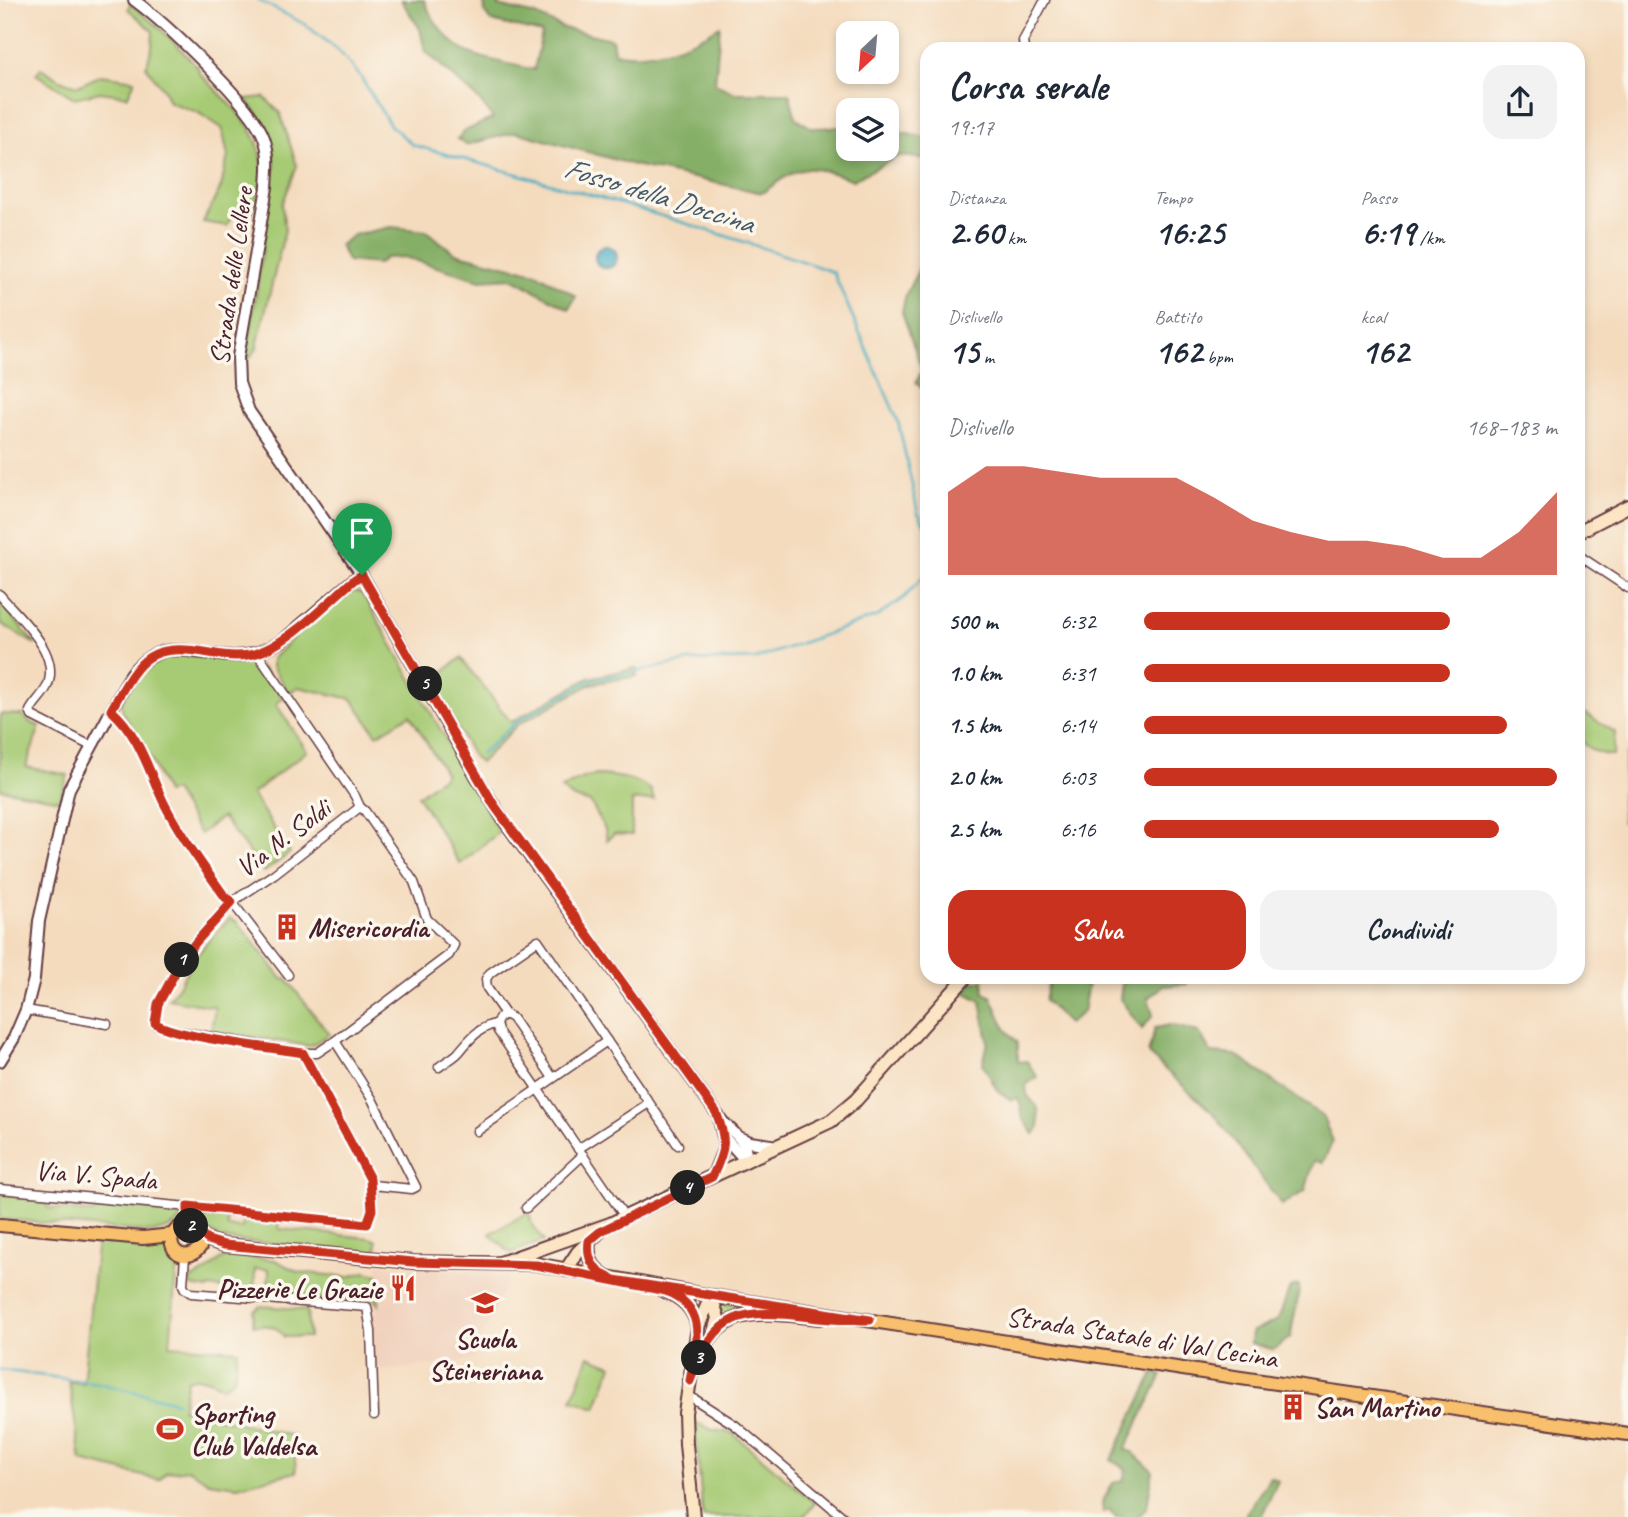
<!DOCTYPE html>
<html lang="it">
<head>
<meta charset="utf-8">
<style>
	:root { --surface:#fff; --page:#f2f2f3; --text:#1f2937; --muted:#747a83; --accent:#c8321e }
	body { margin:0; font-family:Caveat,sans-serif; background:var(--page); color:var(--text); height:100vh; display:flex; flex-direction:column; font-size:26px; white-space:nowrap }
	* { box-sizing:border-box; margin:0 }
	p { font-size:23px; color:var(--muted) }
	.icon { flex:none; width:38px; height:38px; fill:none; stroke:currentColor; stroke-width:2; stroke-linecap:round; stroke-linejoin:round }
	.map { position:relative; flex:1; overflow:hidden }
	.sheet { position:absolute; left:920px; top:42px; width:665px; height:942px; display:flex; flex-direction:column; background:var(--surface); border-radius:21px; box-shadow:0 4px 10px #0003 }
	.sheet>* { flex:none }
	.needle { width:46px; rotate:206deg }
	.fabs { position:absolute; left:836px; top:21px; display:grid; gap:14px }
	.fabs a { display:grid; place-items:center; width:63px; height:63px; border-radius:14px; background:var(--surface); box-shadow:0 4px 10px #0003; font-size:35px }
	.pin { position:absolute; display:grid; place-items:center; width:60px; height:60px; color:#fff; margin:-72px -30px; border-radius:50% 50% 50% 0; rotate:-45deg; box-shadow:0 0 7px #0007 }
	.pin .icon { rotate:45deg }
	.km { position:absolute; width:35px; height:35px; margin:-18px; border-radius:50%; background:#222; color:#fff; font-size:19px; line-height:35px; text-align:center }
	.round { display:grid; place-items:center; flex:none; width:74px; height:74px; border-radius:21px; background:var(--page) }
	.headline { display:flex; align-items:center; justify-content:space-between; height:119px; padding:0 28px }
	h1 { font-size:38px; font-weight:600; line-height:52px }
	.metrics { display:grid; grid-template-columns:repeat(3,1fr); gap:10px; height:119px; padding:7px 28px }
	.metrics div { display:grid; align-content:center }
	.metrics b { font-size:35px; font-weight:600 }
	.metrics small { font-size:19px; font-weight:400 }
	.metrics p { font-size:19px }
	.chart { height:196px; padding:14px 28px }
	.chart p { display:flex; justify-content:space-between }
	.chart svg { width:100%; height:126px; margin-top:7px; fill:var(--accent); opacity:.7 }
	.primary-button { display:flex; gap:14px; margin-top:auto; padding:14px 28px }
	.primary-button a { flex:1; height:80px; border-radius:21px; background:var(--accent); color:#fff; font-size:28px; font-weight:600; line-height:80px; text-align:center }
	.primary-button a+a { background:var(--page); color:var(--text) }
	ul { padding:0 28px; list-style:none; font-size:23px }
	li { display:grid; grid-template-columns:112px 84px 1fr; align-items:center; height:52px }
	li i { height:18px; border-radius:9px; background:var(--accent) }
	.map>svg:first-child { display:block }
	.built { fill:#f0d0bb }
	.green { fill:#a7cb74; stroke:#787550; stroke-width:2 }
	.forest { fill:#85af66; stroke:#686748; stroke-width:2 }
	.water { fill:#41abc1; stroke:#466576; stroke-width:2 }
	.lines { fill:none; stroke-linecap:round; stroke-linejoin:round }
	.stream { stroke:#41abc1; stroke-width:2.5 }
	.minor-casing { stroke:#643b41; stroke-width:11 }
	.tertiary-casing { stroke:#643b41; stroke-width:14 }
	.secondary-casing { stroke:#643b41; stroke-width:16 }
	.primary-casing { stroke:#643b41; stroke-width:16 }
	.minor { stroke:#fff; stroke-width:8 }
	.tertiary { stroke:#fff; stroke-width:10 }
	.secondary { stroke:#fce5c4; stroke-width:12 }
	.primary { stroke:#f8bf6c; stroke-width:12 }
	.route-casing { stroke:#fff; stroke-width:14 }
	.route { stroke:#c8321e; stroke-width:9 }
	.labels { text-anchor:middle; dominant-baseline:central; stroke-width:7; stroke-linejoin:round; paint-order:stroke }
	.street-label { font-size:28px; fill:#4a1f2b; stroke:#fbf7ec }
	.poi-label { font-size:28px; font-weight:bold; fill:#4a1f2b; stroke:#fbf7ec; text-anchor:start }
	.water-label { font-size:30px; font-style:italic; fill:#465767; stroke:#fbf7ec }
</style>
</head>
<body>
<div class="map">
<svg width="1628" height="1517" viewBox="0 0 1628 1517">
	<rect width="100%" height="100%" fill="#fbf7ec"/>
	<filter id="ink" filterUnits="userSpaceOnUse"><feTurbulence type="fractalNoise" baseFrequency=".0143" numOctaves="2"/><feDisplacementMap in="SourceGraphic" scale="14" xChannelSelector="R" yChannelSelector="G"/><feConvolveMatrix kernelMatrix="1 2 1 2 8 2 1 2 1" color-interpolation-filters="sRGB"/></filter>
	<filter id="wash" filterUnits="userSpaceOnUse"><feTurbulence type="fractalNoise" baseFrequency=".00686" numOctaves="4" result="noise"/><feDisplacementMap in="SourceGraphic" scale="28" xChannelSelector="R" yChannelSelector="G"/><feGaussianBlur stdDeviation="1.57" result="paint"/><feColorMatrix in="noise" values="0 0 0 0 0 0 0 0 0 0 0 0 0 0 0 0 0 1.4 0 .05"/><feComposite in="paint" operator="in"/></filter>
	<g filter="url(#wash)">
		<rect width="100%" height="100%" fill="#f4dbbe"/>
		<polygon class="built" points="378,1264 510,1275 472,1360 376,1372 373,1318 379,1305"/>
		<g class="green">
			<path d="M130,4L161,29L198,67L199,73C228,102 269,134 262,180C260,192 254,205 250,217L232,215L227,226L203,222L221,187L228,156L222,128L197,112L169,102L164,90L146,67L152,48L153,31L128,9Z"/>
			<polygon points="41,68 62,81 78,86 101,75 135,80 128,96 100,92 74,98 36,74"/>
			<path d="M264,97L280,113L297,166L282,205L285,230L256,350L246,362L275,165C272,136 265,120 245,99Z"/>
			<path d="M354,591L363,594L499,832L460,864L418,796L446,774L410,715L377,735L352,699L298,687L289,693L272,667V659C297,635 322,605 354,591Z"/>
			<polygon points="0,602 36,645 0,623"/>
			<path d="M175,654C197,657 250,657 264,670C271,677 277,689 283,698L276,704L307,751L252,794L290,853L264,872L222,817L200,834L174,791L166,793L148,752L123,713L121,702C138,673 144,668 175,654Z"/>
			<polygon points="461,658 511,722 589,678 636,668 637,676 591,684 517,725 480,763 473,756 431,681"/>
			<path d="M1579,710L1615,732L1613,755C1601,756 1582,747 1578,735C1576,728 1578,717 1579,710Z"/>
			<polygon points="0,714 22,715 31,723 40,726 26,767 68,775 60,800 0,789"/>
			<polygon points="1626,755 1628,757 1628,824 1623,823 1621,802"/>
			<path d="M597,775C616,776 635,778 651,790L654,800L632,801V835L614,834L607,840L605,829L591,803L574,798L561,789L583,778Z"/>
			<path d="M230,918L239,924L283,980L286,978L329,1034L310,1046L211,1031L215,1007L168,999C179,989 182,978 190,966C200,948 216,933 230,918Z"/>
			<path d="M0,1194L43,1198L48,1208L93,1213L99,1204L175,1211L182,1217C176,1228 164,1231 152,1232L0,1219Z"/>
			<polygon points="529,1212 532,1225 544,1241 510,1253 490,1234"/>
			<path d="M201,1213L227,1216V1227L242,1228L243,1218L274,1221H277L280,1229L370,1238L377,1241L376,1253L217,1239V1236C209,1232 200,1227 197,1218Z"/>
			<path d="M97,1238L155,1244L163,1248L177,1262L170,1345L238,1350L234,1379L223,1387C214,1381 198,1374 187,1380L182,1409L293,1436L296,1472L237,1486L209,1482L189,1469L166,1472L159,1480L81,1461L69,1381L83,1384Z"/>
			<path d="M230,1255L275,1260L298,1272L348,1277L365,1272L378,1275L379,1305L371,1297L364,1296L356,1302L262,1296V1293H268L269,1269H255L254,1293L252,1294L228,1293L227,1289L209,1287L208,1289L191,1286L189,1280C195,1277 200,1276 205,1272C214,1266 220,1258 230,1255Z"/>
			<polygon points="717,1302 758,1309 721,1323"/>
			<path d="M261,1306L307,1310L309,1337H284C278,1324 265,1326 253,1325L254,1311Z"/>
			<polygon points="589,1356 612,1365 596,1408 572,1400"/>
			<polygon points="695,1423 713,1430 732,1433 815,1503 803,1517 703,1517"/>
		</g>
		<g class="forest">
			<path d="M401,0H424C431,19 447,40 465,51C479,59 517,65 534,70L542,33L491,21L485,13L484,0H500L499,6L536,15L563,28L612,39L614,52C649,60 691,45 720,26L715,84L735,93H789L796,118L812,128L849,127V149H887V130L927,138V159L899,156L853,180C806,163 802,164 762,193L634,165L516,132L466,145L457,139L465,131L493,118L480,101L425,51L420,29Z"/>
			<polygon points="391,227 426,231 455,253 536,273 576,296 569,309 512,278 480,280 404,257 385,258 378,264 347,261 340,245 354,235"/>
			<polygon points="927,253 927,393 916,383 922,370 902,312 906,294"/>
			<polygon points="1050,977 1089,977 1083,1012 1068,1024 1045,1000"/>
			<polygon points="1123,977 1187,977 1187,984 1163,986 1148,998 1153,1015 1142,1029 1120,999"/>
			<polygon points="983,980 984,993 991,996 1006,1030 1018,1043 1018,1062 1027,1061 1037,1077 1026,1085 1027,1095 1038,1108 1039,1128 1034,1134 1022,1117 1021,1106 1018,1098 1011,1100 997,1090 983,1064 988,1042 981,1001 964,992 971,983"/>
			<polygon points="1170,1025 1199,1032 1211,1053 1236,1055 1322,1116 1333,1141 1323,1162 1314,1161 1305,1191 1282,1205 1215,1115 1148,1054 1155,1028"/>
			<path d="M1299,1285C1299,1304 1292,1319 1291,1337L1273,1350L1251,1343L1252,1332L1278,1320L1290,1287Z"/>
			<polygon points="1154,1373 1162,1375 1125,1450 1132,1452 1153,1471 1147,1507 1138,1517 1115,1517 1109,1509 1103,1512 1102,1503 1113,1483 1123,1481 1126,1469 1111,1460"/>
			<polygon points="1270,1477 1278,1481 1261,1517 1244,1517"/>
		</g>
		<circle class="water" cx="606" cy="257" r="11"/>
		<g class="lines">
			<g class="stream">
				<path d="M258,0L306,25L339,51L360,76L390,125L413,145C554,184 695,223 833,272L898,421L918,513L928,530"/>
				<polyline points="480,755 516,722 589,681 689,661 756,659 878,616 905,597 928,571"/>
				<polyline points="0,1370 98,1383 177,1402"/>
			</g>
		</g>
	</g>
	<g filter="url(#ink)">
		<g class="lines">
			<g class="minor-casing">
				<g id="minor">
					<polyline points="1024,49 1023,41 1045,0"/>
					<polyline points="1578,555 1628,588"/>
					<path d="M0,595C19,618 60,651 48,684C45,694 35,701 30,711L32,716L91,746"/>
					<polyline points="257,653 355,796 360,807 365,811 414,882 427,919 454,945 449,955 335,1041 317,1053 303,1053"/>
					<path d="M111,710C140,735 149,773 165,805C182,838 204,868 225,897L232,902L288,975"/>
					<polyline points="26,1010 107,1024"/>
					<polyline points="505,1014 487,988 486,979 490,973 538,940 678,1145"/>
					<polyline points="335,1041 372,1099 416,1187 412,1189 372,1185"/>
					<path d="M439,1067C445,1062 454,1058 459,1052C468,1041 480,1026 496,1024"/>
					<polyline points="553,1078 512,1018 505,1014 499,1018 496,1024 498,1031 625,1217"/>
					<polyline points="477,1131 607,1041"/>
					<polyline points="578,1149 649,1103"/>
					<polyline points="0,1189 367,1224 372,1211 372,1182 303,1053 171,1030 156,1025 155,1019 158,1004 179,965 196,941 232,902 274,874 360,807"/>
					<polyline points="526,1208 583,1155"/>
					<polyline points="188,1226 188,1206"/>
					<polyline points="185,1256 183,1285 185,1289 191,1293 367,1307 371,1331 374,1415"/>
					<polyline points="688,1395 735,1425 843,1517"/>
				</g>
			</g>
			<g class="tertiary-casing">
				<g id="tertiary">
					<path d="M134,0C165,23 252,104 264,138C270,154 268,170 267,187L238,357L239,383L249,411L362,575L476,776L504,821L723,1122C736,1135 748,1142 746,1161"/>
					<path d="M0,1061L14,1038L26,1010L34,979L39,921L69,789L131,674C162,635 191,655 231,656C250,657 266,650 282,641L354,579L362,575"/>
					<polyline points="725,1138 746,1161"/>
					<polyline points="741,1138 750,1142 778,1146"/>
					<polyline points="712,1177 725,1145 719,1120"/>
				</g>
			</g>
			<g class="secondary-casing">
				<g id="secondary">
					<polyline points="1578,532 1628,506"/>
					<path d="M589,1241C587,1259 592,1268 607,1277"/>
					<polyline points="500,1263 610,1224 831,1121 856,1100 967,976"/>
					<polyline points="566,1270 578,1252 600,1231"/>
					<path d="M662,1290C681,1296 694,1307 698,1327"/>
					<polyline points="711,1296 718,1318 714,1332"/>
					<path d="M697,1363C720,1300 768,1314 820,1318"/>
					<polyline points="693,1517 686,1444 685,1413 698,1327 711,1296"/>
				</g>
			</g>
			<g class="primary-casing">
				<g id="primary">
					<path d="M0,1225L143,1238L172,1235C187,1215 194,1232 207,1239C212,1242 218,1243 224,1245L413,1262L536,1264L711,1296L1241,1378L1628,1434"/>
					<path d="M172,1235C168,1254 188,1263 200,1247V1233"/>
				</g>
			</g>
			<use href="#minor" class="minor"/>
			<use href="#tertiary" class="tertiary"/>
			<use href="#secondary" class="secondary"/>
			<use href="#primary" class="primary"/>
		</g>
	</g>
	<g class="lines" filter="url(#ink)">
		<g class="route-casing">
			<path id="route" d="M362,575L355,579C329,601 289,643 257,653C242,658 225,656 210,653C147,642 140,659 111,710C140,735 149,773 165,805C182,838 204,867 225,897L232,902L196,942L181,962L158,1004L155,1023C174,1037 274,1048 303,1053L370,1179L372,1210L367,1224L188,1206V1226L195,1228L208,1240L224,1245L413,1262L536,1265L666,1291C710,1309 696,1345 690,1381C717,1309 741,1309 811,1317C830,1320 850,1320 870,1320L614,1280C596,1271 586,1263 589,1241L601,1231L712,1177C726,1149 727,1140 716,1112L494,805L362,575"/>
		</g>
		<use href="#route" class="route"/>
	</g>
	<defs>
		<g id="building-bare" transform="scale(2.1)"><path d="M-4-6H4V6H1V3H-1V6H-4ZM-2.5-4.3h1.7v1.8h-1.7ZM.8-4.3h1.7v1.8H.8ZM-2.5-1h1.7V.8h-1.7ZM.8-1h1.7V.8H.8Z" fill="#c8321e" stroke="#fbf7ec" stroke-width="2.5" paint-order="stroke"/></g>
		<g id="restaurant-bare" transform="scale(2.1)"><path d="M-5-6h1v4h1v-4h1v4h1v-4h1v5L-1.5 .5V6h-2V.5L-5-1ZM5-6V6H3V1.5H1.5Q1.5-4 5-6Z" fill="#c8321e" stroke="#fbf7ec" stroke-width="2.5" paint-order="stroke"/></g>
		<g id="school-bare" transform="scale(2.1)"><path d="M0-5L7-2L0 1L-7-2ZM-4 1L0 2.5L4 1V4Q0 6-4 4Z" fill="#c8321e" stroke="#fbf7ec" stroke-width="2.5" paint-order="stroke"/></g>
		<g id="stadium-bare" transform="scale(2.1)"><path d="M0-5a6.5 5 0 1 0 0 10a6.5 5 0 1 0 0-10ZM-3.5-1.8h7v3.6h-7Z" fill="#c8321e" stroke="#fbf7ec" stroke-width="2.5" paint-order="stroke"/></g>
	</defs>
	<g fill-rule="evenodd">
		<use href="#building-bare" x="287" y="927"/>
		<use href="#restaurant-bare" x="403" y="1288"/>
		<use href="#school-bare" x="485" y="1303"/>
		<use href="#building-bare" x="1293" y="1407"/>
		<use href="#stadium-bare" x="170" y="1429"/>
	</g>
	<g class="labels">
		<g class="street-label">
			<text transform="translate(231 276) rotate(-82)">Strada delle Lellere</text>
			<text transform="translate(283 838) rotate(-37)">Via N. Soldi</text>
			<text transform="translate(96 1175) rotate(5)">Via V. Spada</text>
			<text transform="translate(1142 1337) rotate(9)">Strada Statale di Val Cecina</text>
		</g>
		<g class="poi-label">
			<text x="308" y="927">Misericordia</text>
			<text x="382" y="1288" text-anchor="end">Pizzerie Le Grazie</text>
			<text x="485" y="1338" text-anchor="middle">Scuola<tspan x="485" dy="32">Steineriana</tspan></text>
			<text x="1314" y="1407">San Martino</text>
			<text x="191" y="1413">Sporting<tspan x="191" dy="32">Club Valdelsa</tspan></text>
		</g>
		<g class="water-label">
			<text transform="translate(659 195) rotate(17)">Fosso della Doccina</text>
		</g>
	</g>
</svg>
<div class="fabs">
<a><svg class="needle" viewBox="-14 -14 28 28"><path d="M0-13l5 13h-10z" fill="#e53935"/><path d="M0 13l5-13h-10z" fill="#747a83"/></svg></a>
<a><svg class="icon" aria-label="layers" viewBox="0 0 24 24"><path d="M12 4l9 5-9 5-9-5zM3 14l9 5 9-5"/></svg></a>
</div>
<div class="pin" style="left:362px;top:575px;background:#1e9e55"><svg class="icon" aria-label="arrive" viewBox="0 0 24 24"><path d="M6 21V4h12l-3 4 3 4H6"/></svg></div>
<b class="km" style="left:182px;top:960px">1</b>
<b class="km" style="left:191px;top:1226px">2</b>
<b class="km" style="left:699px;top:1358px">3</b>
<b class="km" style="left:688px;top:1188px">4</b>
<b class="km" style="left:425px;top:684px">5</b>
<section class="sheet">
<div class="headline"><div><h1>Corsa serale</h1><p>19:17</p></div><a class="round"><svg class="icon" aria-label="share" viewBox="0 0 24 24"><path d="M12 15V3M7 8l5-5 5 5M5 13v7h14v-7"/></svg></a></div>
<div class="metrics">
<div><p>Distanza</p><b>2.60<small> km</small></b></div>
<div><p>Tempo</p><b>16:25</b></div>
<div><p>Passo</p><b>6:19<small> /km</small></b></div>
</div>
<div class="metrics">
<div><p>Dislivello</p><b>15<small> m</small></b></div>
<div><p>Battito</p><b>162<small> bpm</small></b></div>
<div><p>kcal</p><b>162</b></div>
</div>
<div class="chart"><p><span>Dislivello</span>168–183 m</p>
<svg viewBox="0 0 160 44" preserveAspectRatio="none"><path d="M0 44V15L10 6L20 6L30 8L40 10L50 10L60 10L70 17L80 25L90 29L100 32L110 32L120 34L130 38L140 38L150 29L160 15V44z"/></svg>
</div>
<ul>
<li><b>500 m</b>6:32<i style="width:74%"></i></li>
<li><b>1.0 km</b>6:31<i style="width:74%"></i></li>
<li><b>1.5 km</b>6:14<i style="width:88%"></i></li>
<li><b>2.0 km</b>6:03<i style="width:100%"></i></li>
<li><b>2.5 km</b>6:16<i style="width:86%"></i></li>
</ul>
<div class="primary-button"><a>Salva</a><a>Condividi</a></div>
</section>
</div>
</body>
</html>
